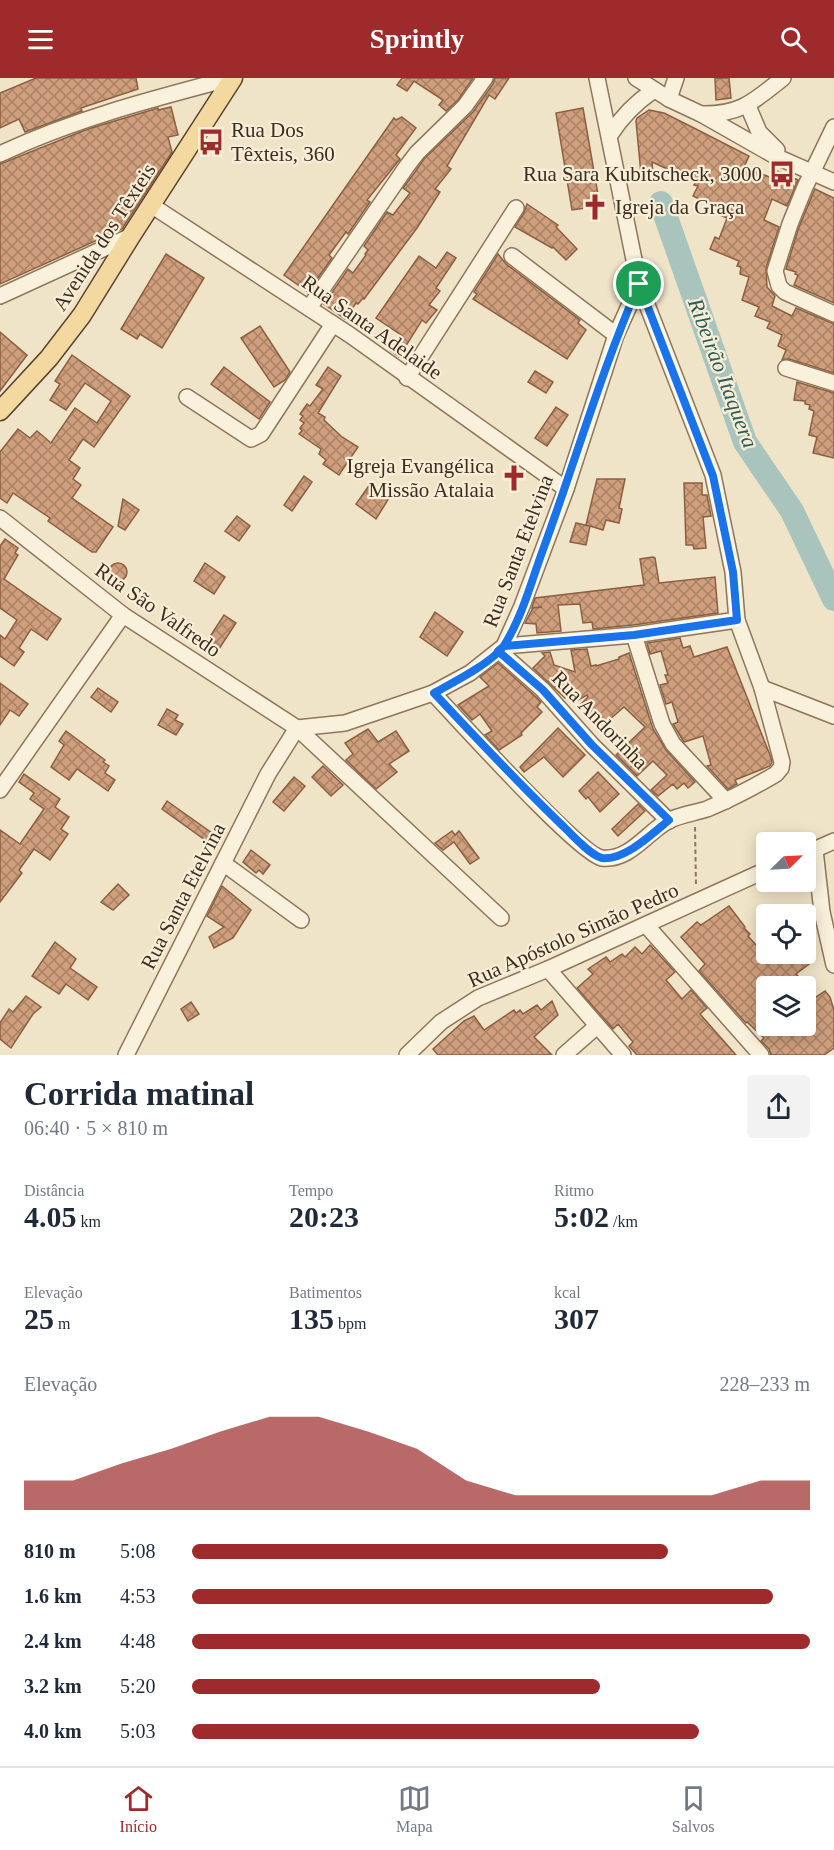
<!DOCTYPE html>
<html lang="pt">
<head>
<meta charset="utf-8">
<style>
	:root { --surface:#fff; --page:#f2f2f3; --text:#1f2937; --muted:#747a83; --line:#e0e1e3; --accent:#9e2a2b }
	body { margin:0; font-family:Georgia,serif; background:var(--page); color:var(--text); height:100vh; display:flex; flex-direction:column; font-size:22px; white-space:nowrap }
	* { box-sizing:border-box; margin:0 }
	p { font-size:20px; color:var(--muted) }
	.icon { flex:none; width:33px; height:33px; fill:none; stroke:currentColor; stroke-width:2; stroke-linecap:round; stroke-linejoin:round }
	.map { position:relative; height:977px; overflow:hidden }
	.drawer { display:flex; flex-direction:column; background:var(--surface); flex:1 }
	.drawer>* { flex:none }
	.needle { width:39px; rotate:66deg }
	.buttons { position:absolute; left:756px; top:754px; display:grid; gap:12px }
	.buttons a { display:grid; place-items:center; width:60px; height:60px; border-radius:6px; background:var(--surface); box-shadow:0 3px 15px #0003; font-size:30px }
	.pin { position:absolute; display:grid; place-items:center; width:51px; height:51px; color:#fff; margin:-26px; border:3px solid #fff; border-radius:50%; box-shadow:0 2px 6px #0007 }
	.round { display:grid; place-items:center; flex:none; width:63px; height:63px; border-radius:6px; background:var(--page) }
	.overview { display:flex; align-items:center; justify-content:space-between; height:102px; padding:0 24px }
	h1 { font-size:33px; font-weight:800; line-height:45px }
	.stats { display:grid; grid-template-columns:repeat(3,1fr); gap:9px; height:102px; padding:6px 24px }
	.stats div { display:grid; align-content:center }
	.stats b { font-size:30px; font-weight:800 }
	.stats small { font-size:16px; font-weight:400 }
	.stats p { font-size:16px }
	.chart { height:168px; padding:12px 24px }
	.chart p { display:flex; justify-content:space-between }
	.chart svg { width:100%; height:108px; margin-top:6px; fill:var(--accent); opacity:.7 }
	ul { padding:0 24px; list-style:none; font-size:20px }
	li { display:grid; grid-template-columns:96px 72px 1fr; align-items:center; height:45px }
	li i { height:15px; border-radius:8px; background:var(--accent) }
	header { display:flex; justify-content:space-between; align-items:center; height:78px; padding:0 24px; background:var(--accent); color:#fff; font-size:27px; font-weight:800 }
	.tabs { display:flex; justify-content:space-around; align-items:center; height:84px; border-top:2px solid var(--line); background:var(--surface); font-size:16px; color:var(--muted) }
	.tabs a { display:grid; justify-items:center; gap:3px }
	.tabs .selected { color:var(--accent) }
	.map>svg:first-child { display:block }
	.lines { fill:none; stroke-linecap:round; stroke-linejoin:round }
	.river { stroke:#a9c4bc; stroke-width:24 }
	.building { fill:url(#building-cross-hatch); stroke:#8d5f41; stroke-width:1.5 }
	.minor-casing { stroke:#8d765c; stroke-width:18 }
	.major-casing { stroke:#5b4430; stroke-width:21 }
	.path { stroke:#8d765c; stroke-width:2; stroke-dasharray:4.5 3; stroke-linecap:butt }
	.minor { stroke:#faf1dc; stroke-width:15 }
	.major { stroke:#f3d9a0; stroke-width:18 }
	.route-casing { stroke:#fff; stroke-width:12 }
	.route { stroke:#1a73e8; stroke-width:8 }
	.labels { text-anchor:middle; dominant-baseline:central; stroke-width:4.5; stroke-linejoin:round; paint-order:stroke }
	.poi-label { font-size:21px; fill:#3d2e20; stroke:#f7eed8; text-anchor:start }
	.street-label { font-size:21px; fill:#3d2e20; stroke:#f7eed8 }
	.water-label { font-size:22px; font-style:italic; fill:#2f5d5a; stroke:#f7eed8 }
</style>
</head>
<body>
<header><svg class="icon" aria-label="menu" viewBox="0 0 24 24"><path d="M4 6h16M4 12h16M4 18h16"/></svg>Sprintly<svg class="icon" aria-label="search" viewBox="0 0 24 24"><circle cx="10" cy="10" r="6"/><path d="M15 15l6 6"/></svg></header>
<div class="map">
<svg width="834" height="977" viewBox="0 0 834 977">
	<defs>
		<pattern id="building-cross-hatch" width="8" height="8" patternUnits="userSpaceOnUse" patternTransform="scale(1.5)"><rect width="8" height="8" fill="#cf9f7d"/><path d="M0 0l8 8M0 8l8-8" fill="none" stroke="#a98266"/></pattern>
	</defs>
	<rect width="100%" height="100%" fill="#f0e4c8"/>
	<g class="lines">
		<polyline class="river" points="661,125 745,364 792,433 834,521"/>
	</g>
	<g class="building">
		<polygon points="36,0 136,0 138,11 81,30 82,33 25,54 19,41 0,50 0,15"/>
		<polygon points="402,0 473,0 458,22 446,33 439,27 443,22 414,3 407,13 397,7"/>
		<polygon points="495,0 509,0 495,21 489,17 447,88 451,91 435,111 440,114 417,150 364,221 363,220 358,226 356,225 345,241 324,226 348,191 353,195 366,177 365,176 368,172 364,168 387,134 393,137 410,115 403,110 415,94 424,81 473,34 493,6"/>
		<polygon points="715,0 729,0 731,20 716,22"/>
		<polygon points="171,29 178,57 168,59 172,74 122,151 0,206 0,86 88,51 158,30 158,32"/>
		<polygon points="583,30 600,128 572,132 556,35"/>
		<polygon points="649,32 664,35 690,48 749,78 744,89 772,100 775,92 798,102 787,128 772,121 764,142 779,149 766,190 767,209 775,218 772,228 792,238 796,230 834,246 834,295 789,281 782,282 786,272 778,268 782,257 767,250 770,244 755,238 759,229 742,222 749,199 740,196 741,189 737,188 739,183 710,171 715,159 719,161 727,140 713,134 715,129 693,118 698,108 694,107 696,104 652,84 653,96 641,96 636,43 637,40"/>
		<polygon points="402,39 416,50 396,77 400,81 367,122 370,124 348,156 346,154 329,177 332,180 308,214 284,197 394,40 396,42"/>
		<polygon points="815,111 834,120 834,225 794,207 798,197 795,196 796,194 786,191 799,149"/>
		<polygon points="527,126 558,147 556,149 577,171 566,182 553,169 552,170 515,149 524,135"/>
		<polygon points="447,174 456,180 436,210 440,213 429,227 437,232 426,245 422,242 399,279 390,272 401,257 376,240 419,178 436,190"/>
		<polygon points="166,176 204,200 162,270 140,256 137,261 121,251"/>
		<polygon points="498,176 506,186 580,242 578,245 586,252 567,281 473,221 477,216 474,214"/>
		<polygon points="260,248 290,294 285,302 274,309 241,260"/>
		<polygon points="0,254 27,277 0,313"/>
		<polygon points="72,277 130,318 94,369 83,361 69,382 80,390 73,401 81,407 72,420 113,449 96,474 92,474 48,443 50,440 13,415 7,425 0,420 0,374 18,351 30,360 37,353 51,365 75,330 97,345 111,323 85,305 66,332 50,322 60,306 55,303"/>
		<polygon points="224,289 270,324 259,341 211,306"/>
		<polygon points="328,289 341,298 318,335 325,339 324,342 342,359 358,369 339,397 323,386 326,382 319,376 321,371 299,356 302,353 300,350 304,345 300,342 303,338 300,336 307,326 310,328 323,311 316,307"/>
		<polygon points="535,293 553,304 546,315 528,304"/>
		<polygon points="797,304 834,315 834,380 813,375 817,359 809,357 814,333 809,331 810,327 805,326 805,323 794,322"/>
		<polygon points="556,329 568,337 547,368 535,360"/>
		<polygon points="304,398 312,404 292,433 284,427"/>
		<polygon points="597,401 625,401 619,430 622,431 619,445 606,442 603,452 590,448 586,467 570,464 576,445 589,448 586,447"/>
		<polygon points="684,405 702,405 702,417 707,417 711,438 703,439 706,470 694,471 693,467 686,467"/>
		<polygon points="370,406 389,420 376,441 356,426"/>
		<polygon points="123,421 139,432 125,452 118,448"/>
		<polygon points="237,438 250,448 239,463 225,453"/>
		<polygon points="5,461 18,470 15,475 18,477 4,501 61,541 47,562 31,551 19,570 24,574 14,588 0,578 0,557 5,561 17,542 0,530 0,468"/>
		<polygon points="653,479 655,480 659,505 715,499 718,535 633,547 593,551 592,544 583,545 580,526 558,527 561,553 537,555 536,546 525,545 533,530 542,529 532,530 535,520 644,507 640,481"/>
		<circle cx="118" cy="494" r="9"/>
		<polygon points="205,485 225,499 214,516 194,503"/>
		<polygon points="435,534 463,554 447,578 420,559"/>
		<polygon points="224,537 236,545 219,571 207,563"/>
		<polygon points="680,560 683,570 690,568 694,579 727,569 770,677 772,684 770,688 735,702 737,706 728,711 707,688 711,687 703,658 684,664 673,646 678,644 672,624 666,626 660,607 668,605 665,597 668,597 661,573 650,576 647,565"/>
		<polygon points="587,571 591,588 596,587 596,588 619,581 619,579 629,575 653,651 666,672 695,704 688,710 684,705 677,711 673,706 658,718 651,712 667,697 653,683 637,698 616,677 645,649 624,629 601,649 581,626 588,619 587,617 578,622 572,615 565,620 533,590 545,578 542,575 550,574 554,587 575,594 571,572"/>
		<polygon points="498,585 536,619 541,624 537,629 542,634 521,655 522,657 499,672 485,657 492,653 480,636 472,642 458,627 489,608 480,599"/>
		<polygon points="0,605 28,626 19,638 10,632 0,647"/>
		<polygon points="98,610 118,624 111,634 91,619"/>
		<polygon points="167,631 178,637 175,642 183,646 176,657 158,647"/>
		<polygon points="558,650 585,677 563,699 544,679 524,694 520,689"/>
		<polygon points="368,651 378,664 396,653 409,673 389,686 397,694 376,711 346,682 353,676 345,665"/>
		<polygon points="66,653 105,682 103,684 109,688 105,695 115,702 108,713 77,691 69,702 51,689 64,667 59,663"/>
		<polygon points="323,688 343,707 331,718 312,699"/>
		<polygon points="598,694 619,716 600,734 588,719 586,721 579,713"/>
		<polygon points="24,696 60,721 55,729 69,739 61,751 68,756 50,782 34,771 19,792 22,795 0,824 0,752 20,766 44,731 30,721 34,715 19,704"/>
		<polygon points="294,699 305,708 284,733 273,724"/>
		<polygon points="167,723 219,760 215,769 162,731"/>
		<polygon points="638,726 645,733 618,758 612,751"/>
		<polygon points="452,753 455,757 459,753 479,780 470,786 454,764 443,772 435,765"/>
		<polygon points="251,772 270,787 263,796 259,792 256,795 243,784"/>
		<polygon points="118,806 129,817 113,832 101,824"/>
		<polygon points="222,808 251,832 233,860 214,870 209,859 224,849 207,838"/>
		<polygon points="729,828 745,849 744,850 750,856 748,858 765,877 774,876 778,881 784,876 805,876 812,884 796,896 808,909 766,909 766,948 806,948 806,926 825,913 830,919 834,932 834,970 824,977 771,977 769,971 761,963 764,960 747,944 746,945 699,893 705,886 681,859 697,844 701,847"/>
		<polygon points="55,864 76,881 70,890 97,909 88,922 66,906 59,916 32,898"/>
		<polygon points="650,867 675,894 666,902 682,921 691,912 707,930 700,936 736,977 637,977 629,968 633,964 618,946 613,951 577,910 593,896 588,891 606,879 610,884 622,876 625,879 635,869 642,876"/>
		<polygon points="26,918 41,929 33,936 11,970 0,961 0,945 9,931 13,934"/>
		<polygon points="552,923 558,937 534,959 552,977 438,977 433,971 464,943 474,938 484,952 514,932 516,935 520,932 523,936 537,927 541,932"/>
		<polygon points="191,924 199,936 188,943 181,931"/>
	</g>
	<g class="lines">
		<g class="minor-casing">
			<g id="minor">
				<polyline points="636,0 669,21 701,36 775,78 834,104"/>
				<polyline points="669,21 676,0"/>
				<polyline points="748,28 759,54 777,72"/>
				<path d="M701,36C741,37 754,23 783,0"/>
				<polyline points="834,49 805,109 790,146 775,193 779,208 785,214 834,236"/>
				<path d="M610,57C622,38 635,25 654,12"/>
				<path d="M0,76C74,41 152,21 232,0"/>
				<polyline points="151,127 350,257 566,411"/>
				<polyline points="512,178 616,257"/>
				<polyline points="0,218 131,158"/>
				<polyline points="309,230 407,88 417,75 465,28 485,0"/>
				<polyline points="786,290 834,305"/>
				<polyline points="407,300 516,130"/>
				<polyline points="187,319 251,361 261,356 333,246"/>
				<polyline points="0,440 123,537 297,650 501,840"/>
				<polyline points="634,557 662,646 673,666 726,723"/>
				<polyline points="504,568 634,557 737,542"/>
				<polyline points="499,573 543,612 592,667 669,743"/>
				<polyline points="762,610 834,638"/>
				<path d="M433,615C457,640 580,777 602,780C630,783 647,754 668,743C679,737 695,735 707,731C731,721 754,709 776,696L781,690L782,684L762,610L737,542L733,494L713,397L639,206L597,0"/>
				<polyline points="297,650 345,645 433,615 470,595 504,568 522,528 566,411 616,257 639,206"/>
				<polyline points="0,712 123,537"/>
				<polyline points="815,772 822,834 834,887"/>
				<polyline points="807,775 834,763"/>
				<polyline points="223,785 301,842"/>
				<polyline points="646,847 761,977"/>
				<polyline points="548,891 623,977"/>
				<polyline points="126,977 268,696 297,650"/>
				<polyline points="407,977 441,944 478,920 548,891 766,792"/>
				<polyline points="564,977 597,948"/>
			</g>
		</g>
		<g class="major-casing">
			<polyline id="major" points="0,333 49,280 82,237 131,158 233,0"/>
		</g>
		<polyline class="path" points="695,749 696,809"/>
		<use href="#minor" class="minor"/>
		<use href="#major" class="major"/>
	</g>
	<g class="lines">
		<g class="route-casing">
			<path id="route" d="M639,206C602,291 576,381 544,469C532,501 523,537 505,566C494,584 452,605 434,615C476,660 518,705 563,748C572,757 590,777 602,780C624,783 652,756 669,742L592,667L543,612L498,573L504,568L634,557L737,542L733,494L713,398L639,206"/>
		</g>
		<use href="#route" class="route"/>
	</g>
	<defs>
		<g id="bus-bare" transform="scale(2.07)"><path d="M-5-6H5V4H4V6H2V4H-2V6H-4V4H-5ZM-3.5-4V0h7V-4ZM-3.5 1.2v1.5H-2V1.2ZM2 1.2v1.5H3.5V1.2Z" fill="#9e2a2b" stroke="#f7eed8" stroke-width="2.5" paint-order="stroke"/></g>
		<g id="church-bare" transform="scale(2.07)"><path d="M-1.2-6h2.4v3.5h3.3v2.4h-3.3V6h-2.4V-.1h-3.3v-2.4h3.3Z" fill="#9e2a2b" stroke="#f7eed8" stroke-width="2.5" paint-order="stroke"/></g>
	</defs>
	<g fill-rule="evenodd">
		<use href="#bus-bare" x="211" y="64"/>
		<use href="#bus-bare" x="782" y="96"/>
		<use href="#church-bare" x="595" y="129"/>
		<use href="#church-bare" x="514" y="400"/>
	</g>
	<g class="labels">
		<g class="poi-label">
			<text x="231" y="52">Rua Dos<tspan x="231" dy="24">Têxteis, 360</tspan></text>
			<text x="762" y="96" text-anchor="end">Rua Sara Kubitscheck, 3000</text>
			<text x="615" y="129">Igreja da Graça</text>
			<text x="494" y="388" text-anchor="end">Igreja Evangélica<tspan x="494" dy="24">Missão Atalaia</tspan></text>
		</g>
		<g class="street-label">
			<text transform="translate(104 159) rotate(-57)">Avenida dos Têxteis</text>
			<text transform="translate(372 249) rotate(35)">Rua Santa Adelaide</text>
			<text transform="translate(518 473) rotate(-69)">Rua Santa Etelvina</text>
			<text transform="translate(158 532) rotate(35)">Rua São Valfredo</text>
			<text transform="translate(600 642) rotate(46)">Rua Andorinha</text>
			<text transform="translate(183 818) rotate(-63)">Rua Santa Etelvina</text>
			<text transform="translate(573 857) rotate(-24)">Rua Apóstolo Simão Pedro</text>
		</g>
		<g class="water-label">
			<text transform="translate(723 295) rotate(69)">Ribeirão Itaquera</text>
		</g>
	</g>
</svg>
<div class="buttons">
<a><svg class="needle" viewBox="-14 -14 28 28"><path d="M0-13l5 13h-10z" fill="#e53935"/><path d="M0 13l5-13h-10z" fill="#747a83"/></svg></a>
<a><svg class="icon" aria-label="locate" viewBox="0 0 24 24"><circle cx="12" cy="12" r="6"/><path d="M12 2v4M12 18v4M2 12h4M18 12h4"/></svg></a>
<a><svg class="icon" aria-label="layers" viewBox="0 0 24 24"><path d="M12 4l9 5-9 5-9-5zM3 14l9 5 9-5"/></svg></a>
</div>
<div class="pin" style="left:639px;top:206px;background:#1e9e55"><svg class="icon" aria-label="arrive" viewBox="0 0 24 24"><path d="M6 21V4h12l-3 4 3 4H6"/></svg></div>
</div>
<section class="drawer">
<div class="overview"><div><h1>Corrida matinal</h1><p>06:40 · 5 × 810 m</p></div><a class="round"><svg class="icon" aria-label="share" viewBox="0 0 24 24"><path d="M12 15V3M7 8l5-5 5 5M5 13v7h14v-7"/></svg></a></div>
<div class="stats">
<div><p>Distância</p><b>4.05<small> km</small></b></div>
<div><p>Tempo</p><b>20:23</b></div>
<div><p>Ritmo</p><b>5:02<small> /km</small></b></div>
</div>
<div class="stats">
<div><p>Elevação</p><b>25<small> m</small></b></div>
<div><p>Batimentos</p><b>135<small> bpm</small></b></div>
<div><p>kcal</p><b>307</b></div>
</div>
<div class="chart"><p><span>Elevação</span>228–233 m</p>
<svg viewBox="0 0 160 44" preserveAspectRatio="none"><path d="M0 44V32L10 32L20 25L30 19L40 12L50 6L60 6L70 12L80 19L90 32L100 38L110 38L120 38L130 38L140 38L150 32L160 32V44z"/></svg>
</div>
<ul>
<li><b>810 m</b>5:08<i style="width:77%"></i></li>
<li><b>1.6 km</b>4:53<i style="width:94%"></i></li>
<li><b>2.4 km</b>4:48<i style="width:100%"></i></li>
<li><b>3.2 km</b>5:20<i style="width:66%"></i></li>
<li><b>4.0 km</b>5:03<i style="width:82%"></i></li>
</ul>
</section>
<nav class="tabs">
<a class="selected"><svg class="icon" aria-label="home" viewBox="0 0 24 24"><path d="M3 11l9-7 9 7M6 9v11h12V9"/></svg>Início</a>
<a><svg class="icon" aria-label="map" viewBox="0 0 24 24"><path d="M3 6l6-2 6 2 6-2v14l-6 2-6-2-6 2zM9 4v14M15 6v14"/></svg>Mapa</a>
<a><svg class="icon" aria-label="saved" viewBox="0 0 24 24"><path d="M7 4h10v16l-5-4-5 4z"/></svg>Salvos</a>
</nav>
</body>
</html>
